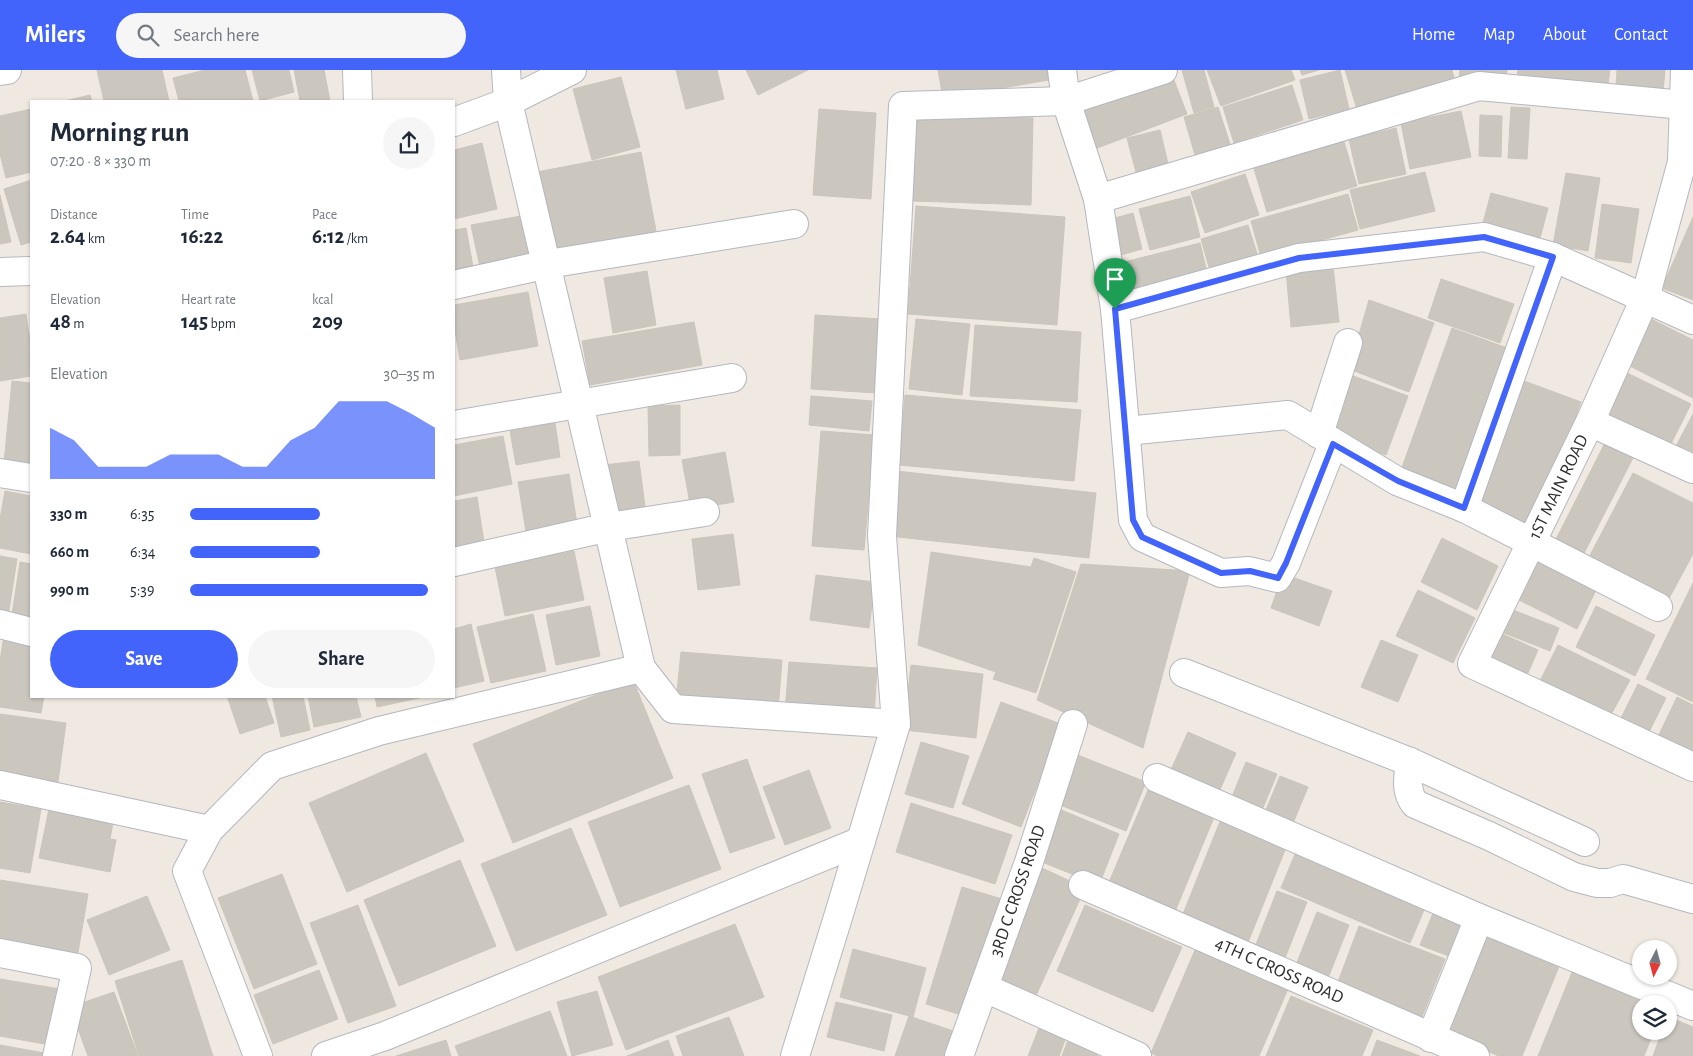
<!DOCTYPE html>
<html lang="en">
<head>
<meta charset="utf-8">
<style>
	:root { --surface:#fff; --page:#f6f6f7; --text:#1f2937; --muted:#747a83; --accent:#4264fb }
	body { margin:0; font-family:"Alegreya Sans",sans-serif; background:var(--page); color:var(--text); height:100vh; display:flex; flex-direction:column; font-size:19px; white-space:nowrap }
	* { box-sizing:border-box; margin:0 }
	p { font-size:16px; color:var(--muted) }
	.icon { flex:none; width:28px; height:28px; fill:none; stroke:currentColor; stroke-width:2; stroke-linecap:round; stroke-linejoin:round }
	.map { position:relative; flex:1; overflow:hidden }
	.drawer { position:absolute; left:30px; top:30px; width:425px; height:598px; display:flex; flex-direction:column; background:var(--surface); border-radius:0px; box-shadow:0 1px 4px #0004 }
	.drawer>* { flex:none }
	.needle { width:32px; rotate:186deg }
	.tools { position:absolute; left:1632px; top:870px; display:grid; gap:10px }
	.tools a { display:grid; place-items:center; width:45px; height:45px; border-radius:50%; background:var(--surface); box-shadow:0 1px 4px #0004; font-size:25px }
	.pin { position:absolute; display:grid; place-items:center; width:42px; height:42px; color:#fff; margin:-51px -21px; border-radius:50% 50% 50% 0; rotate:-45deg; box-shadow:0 0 5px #0007 }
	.pin .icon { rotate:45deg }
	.round { display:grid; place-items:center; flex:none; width:52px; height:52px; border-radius:26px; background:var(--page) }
	.headline { display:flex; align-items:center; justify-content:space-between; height:85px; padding:0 20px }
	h1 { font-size:28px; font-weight:700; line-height:38px }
	.stats { display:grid; grid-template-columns:repeat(3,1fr); gap:8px; height:85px; padding:5px 20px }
	.stats div { display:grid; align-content:center }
	.stats b { font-size:21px; font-weight:700 }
	.stats small { font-size:14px; font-weight:400 }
	.stats p { font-size:14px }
	.chart { height:140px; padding:10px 20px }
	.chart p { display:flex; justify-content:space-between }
	.chart svg { width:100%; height:90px; margin-top:5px; fill:var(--accent); opacity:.7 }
	.primary-button { display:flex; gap:10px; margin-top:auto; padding:10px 20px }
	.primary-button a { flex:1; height:58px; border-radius:30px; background:var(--accent); color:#fff; font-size:20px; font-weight:700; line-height:58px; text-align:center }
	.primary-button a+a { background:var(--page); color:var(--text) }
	ul { padding:0 20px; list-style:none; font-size:16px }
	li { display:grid; grid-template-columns:80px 60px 1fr; align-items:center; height:38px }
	li i { height:12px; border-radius:6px; background:var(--accent) }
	header { display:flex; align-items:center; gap:30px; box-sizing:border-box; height:70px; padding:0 25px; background:var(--accent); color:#fff }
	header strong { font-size:24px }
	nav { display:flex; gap:28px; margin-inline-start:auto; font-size:18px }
	.search { width:350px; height:45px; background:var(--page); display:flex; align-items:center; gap:12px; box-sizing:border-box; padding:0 18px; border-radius:28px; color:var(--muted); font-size:19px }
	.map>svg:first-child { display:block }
	.building { fill:#cbc7bf; stroke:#cbc5ba }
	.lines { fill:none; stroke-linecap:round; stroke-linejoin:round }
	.minor-casing { stroke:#b4b7c1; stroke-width:30 }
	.minor { stroke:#fff; stroke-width:28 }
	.route-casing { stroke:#fff; stroke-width:10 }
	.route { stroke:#4264fb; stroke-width:6 }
	.labels { text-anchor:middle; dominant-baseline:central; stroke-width:4.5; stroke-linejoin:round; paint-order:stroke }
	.street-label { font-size:18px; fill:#2e2e2e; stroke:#fff }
</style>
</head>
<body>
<header>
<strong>Milers</strong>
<div class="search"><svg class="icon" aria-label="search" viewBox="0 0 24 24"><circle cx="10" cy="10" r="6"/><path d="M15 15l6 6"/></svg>Search here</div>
<nav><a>Home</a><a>Map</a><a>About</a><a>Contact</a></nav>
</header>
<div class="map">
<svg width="1693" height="986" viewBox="0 0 1693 986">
	<rect width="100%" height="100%" fill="#efe9e1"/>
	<g class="building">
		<polygon points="97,0 162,0 169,31 104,31"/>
		<polygon points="205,0 245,0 253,31 179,31 173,8"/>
		<polygon points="252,0 289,0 294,22 260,31"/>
		<polygon points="294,0 324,0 330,31 300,31"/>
		<polygon points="676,0 717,0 724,29 686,39"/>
		<polygon points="746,0 808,0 758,25"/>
		<polygon points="938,0 1048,0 1049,10 943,28"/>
		<polygon points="1182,0 1204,0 1214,37 1194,43"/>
		<polygon points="1207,0 1291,0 1295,10 1221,36"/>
		<polygon points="1300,0 1319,0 1302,5"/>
		<polygon points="1340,0 1349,39 1309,49 1300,10"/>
		<polygon points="1345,0 1452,0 1455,11 1357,39"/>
		<polygon points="1460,0 1507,0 1505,14 1459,10"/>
		<polygon points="1518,0 1610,0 1608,14 1517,6"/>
		<polygon points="1617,0 1665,0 1663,22 1616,17"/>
		<polygon points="1172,5 1187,44 1092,80 1077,42"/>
		<polygon points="621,7 640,77 592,90 573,19"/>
		<polygon points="1292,15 1303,50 1234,73 1223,37"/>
		<polygon points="90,25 92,31 65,31"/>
		<polygon points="1218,37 1230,74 1195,85 1184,47"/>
		<polygon points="1511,37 1530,38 1527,89 1508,88"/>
		<polygon points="31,39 31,102 6,108 0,84 0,46"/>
		<polygon points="819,39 876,43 871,129 813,125"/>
		<polygon points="1461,41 1471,87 1410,99 1401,53"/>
		<polygon points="916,45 1033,48 1031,135 913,131"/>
		<polygon points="1480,45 1502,46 1501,87 1479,86"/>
		<polygon points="1396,58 1406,104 1359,114 1349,69"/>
		<polygon points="1160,60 1169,98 1137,106 1127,68"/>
		<polygon points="1342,65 1357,116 1267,142 1252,92"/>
		<polygon points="482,73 497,139 454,149 454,80"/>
		<polygon points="641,82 657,166 554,186 537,102"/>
		<polygon points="1425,102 1435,141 1360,159 1350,120"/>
		<polygon points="1566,103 1600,108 1588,181 1553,175"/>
		<polygon points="1245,104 1259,145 1205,163 1191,122"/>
		<polygon points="31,110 31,172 21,175 4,119"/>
		<polygon points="1491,123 1548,138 1540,168 1483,153"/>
		<polygon points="1348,124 1358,160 1261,187 1251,151"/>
		<polygon points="0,125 11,172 0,174"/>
		<polygon points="1190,126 1200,167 1150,180 1139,139"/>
		<polygon points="1602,134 1639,139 1631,193 1595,188"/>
		<polygon points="916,136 1065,147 1057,255 908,244"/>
		<polygon points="1133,143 1142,179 1114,187 1104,151"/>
		<polygon points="521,146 530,192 481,202 471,155"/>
		<polygon points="1693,147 1693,230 1662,218"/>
		<polygon points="1248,155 1259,190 1211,204 1201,169"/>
		<polygon points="466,158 475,208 454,212 454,160"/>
		<polygon points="1200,173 1208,207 1125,228 1116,194"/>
		<polygon points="1333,196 1339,252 1291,257 1286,200"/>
		<polygon points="647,201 656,255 613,263 604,208"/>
		<polygon points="1441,209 1514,234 1500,273 1428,248"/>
		<polygon points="528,222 538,276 460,290 454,254 454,235"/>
		<polygon points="1369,230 1434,253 1409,322 1349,299"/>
		<polygon points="26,244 31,278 31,306 0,311 0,248"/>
		<polygon points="815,245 881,249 877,323 811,319"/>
		<polygon points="1645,246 1693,270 1693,328 1622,292"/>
		<polygon points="916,249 970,254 962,325 909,319"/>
		<polygon points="694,252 702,295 590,315 582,271"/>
		<polygon points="975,255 1081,262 1077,332 970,326"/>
		<polygon points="1452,258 1507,278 1456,423 1400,403"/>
		<polygon points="1627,303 1691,334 1670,376 1606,344"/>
		<polygon points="1348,304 1408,326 1386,385 1325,363"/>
		<polygon points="1516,308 1581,332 1536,457 1470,433"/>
		<polygon points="12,311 31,313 31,395 4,393"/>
		<polygon points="905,325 1081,340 1074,411 899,395"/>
		<polygon points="811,326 872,331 869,361 809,355"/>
		<polygon points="680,335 680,385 649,386 648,336"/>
		<polygon points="1693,344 1693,387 1675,378"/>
		<polygon points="555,353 560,387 516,395 510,361"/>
		<polygon points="821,361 874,365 864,480 812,476"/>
		<polygon points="503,366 512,414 454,426 454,375"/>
		<polygon points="1606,371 1634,386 1580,491 1552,477"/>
		<polygon points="725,382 734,432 691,439 682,390"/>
		<polygon points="639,391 646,444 610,449 603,395"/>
		<polygon points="896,401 1096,423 1089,488 889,466"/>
		<polygon points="1633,403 1693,433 1693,484 1666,534 1586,493"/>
		<polygon points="569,404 578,460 527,468 518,412"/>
		<polygon points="5,421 31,426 31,484 0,478 0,449"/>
		<polygon points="477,427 484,472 454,476 454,431"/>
		<polygon points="733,464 740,515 698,520 692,469"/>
		<polygon points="1442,468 1498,496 1477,540 1421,512"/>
		<polygon points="574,481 584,530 505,546 495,497"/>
		<polygon points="1536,481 1600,512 1577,559 1513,527"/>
		<polygon points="931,482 1031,497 1034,488 1076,502 1036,623 993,609 996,602 918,575"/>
		<polygon points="0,486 17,489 8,546 0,545"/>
		<polygon points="20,492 31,494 31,554 11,551"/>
		<polygon points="1081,494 1190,501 1143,678 1037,630"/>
		<polygon points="1283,504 1332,521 1319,556 1271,538"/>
		<polygon points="816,505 875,512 869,558 810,550"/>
		<polygon points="1693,513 1693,632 1646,609"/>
		<polygon points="1418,520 1475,548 1453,593 1396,566"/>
		<polygon points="590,536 600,586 556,595 546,545"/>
		<polygon points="1503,536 1559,558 1550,581 1494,559"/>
		<polygon points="1596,536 1655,565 1635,606 1576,577"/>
		<polygon points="533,544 546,601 491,613 477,557"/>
		<polygon points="471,554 484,611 454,618 454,559"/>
		<polygon points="1496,561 1538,580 1525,610 1483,593"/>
		<polygon points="4,565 31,570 31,626 44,626 41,643 0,637 0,591"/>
		<polygon points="1381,570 1418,585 1398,632 1361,617"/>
		<polygon points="1558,575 1630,610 1607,652 1536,619"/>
		<polygon points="681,582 782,590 778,641 676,632"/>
		<polygon points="789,592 877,598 874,647 785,641"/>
		<polygon points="911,595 983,604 976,668 904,660"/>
		<polygon points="633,610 673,708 513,773 473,674"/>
		<polygon points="1638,614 1666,628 1646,668 1618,654"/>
		<polygon points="227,626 265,626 274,653 240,664"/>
		<polygon points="272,626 303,626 310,660 281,667"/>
		<polygon points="308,626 356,626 361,647 314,657"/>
		<polygon points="375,626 428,626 377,637"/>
		<polygon points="1677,627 1693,635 1693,691 1655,673"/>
		<polygon points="1001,632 1061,654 1021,757 962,734"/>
		<polygon points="0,644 66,653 57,719 0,712"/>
		<polygon points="1188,662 1236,683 1219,722 1170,702"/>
		<polygon points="921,672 969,686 953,738 905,724"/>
		<polygon points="1070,682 1146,712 1126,761 1050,731"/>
		<polygon points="426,683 464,771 347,822 309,733"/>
		<polygon points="747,689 775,768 730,783 702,704"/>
		<polygon points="1246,692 1277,704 1262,740 1232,727"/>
		<polygon points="809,700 831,758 785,775 763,717"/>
		<polygon points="1280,706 1308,717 1291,758 1263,747"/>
		<polygon points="1151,713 1217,740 1174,844 1107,817"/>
		<polygon points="689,715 721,799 620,837 588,752"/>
		<polygon points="51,729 115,741 110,769 116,770 110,802 39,788"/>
		<polygon points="0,732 41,739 30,803 0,798"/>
		<polygon points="911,733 1012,765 995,814 896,782"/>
		<polygon points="1059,739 1119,764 1099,815 1037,790"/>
		<polygon points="1223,744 1289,770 1245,880 1179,854"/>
		<polygon points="571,758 607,845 516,881 481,794"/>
		<polygon points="1298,777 1427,833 1410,873 1281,818"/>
		<polygon points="460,790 496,876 399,916 364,830"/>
		<polygon points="1040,797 1085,818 1033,932 988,912"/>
		<polygon points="282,804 317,894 254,919 218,828"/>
		<polygon points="0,810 88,824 76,894 0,881"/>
		<polygon points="962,817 1002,829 965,946 926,934"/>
		<polygon points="1277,821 1307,832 1285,888 1255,877"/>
		<polygon points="147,826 170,880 109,905 87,850"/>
		<polygon points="358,835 396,936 348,953 310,853"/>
		<polygon points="1085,835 1182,877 1153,942 1057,901"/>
		<polygon points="1436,836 1466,848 1451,887 1420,875"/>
		<polygon points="1317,842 1349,855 1326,913 1294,900"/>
		<polygon points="735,854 764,927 626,980 598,907"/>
		<polygon points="1359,856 1445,889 1420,952 1335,920"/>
		<polygon points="1487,856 1563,887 1522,986 1499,986 1443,963"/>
		<polygon points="853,879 926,898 913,947 840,927"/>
		<polygon points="1195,880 1288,919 1259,986 1157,986 1151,983"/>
		<polygon points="182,890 213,986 139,986 115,911"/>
		<polygon points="1575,895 1665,934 1641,934 1641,961 1654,961 1644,986 1538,986"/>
		<polygon points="319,900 338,949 273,974 254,925"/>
		<polygon points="0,909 66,920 56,976 0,966"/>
		<polygon points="597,921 613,975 572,986 557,932"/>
		<polygon points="114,922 138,986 88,986 70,937"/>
		<polygon points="1291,926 1373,960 1362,986 1266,986"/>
		<polygon points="836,932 892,945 884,981 827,967"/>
		<polygon points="550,941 567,986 459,986 455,976"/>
		<polygon points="909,946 965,965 958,986 895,986"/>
		<polygon points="729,947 744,986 683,986 676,966"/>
		<polygon points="1669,947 1693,957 1693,986 1653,986 1662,961 1669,961"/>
		<polygon points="1041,953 1068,962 1059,986 1028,986"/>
		<polygon points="1070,965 1101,976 1097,986 1062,986"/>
		<polygon points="446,970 451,986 396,986"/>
		<polygon points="668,970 674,986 627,986"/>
		<polygon points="1377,970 1420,986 1371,986"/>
		<polygon points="0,975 50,984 50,986 0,986"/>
	</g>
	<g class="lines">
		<g class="minor-casing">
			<g id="minor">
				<polyline points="357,0 358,31"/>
				<polyline points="506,0 508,32 641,598 673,639 896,654"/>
				<polyline points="1062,0 1066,31 1098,129 1115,239 1133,450 1142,467 1221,503 1249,501 1277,508 1286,493 1333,374"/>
				<polyline points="1685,0 1682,92 1645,228 1590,352 1472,594 1693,697"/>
				<polyline points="0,1 7,0"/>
				<polyline points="454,52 508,32 572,0"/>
				<polyline points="1098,129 1479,16 1684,35"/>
				<polyline points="0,202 31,201"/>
				<polyline points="454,215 548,194 794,154"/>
				<polyline points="1115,239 1299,188 1484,167 1553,187 1693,250"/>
				<polyline points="1590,352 1693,399"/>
				<polyline points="454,355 732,308"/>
				<polyline points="1126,361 1288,345 1397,411 1464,438 1658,537"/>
				<polyline points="1319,364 1348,273"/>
				<polyline points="0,403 31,408"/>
				<polyline points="1464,438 1553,187"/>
				<polyline points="454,492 609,457 705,442"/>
				<polyline points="0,554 31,562"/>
				<polyline points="1184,603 1410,692 1585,772"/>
				<path d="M1410,692C1408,708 1405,721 1415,734L1489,766L1574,807L1597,813H1610L1623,809L1693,829"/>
				<polyline points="1157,708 1479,848 1693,936"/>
				<polyline points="0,715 209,760"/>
				<polyline points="1083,815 1475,986"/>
				<polyline points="0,883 77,898 57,986"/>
				<polyline points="985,918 1137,986"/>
				<polyline points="1431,968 1479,848"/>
				<polyline points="258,986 187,801 209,760 272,696 379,661 641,598"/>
				<polyline points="326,986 385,966 861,771"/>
				<polyline points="795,986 839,844 896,654 882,466 903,36 1066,31 1163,0"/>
				<polyline points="959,986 1029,792 1073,654"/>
			</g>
		</g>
		<use href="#minor" class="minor"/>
	</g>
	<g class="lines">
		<g class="route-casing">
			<polygon id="route" points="1484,167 1553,187 1464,438 1398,411 1333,374 1286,493 1278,508 1250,501 1221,503 1142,467 1133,450 1115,239 1299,188"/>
		</g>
		<use href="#route" class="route"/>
	</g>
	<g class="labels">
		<g class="street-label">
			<text transform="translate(1559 417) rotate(-64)">1ST MAIN ROAD</text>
			<text transform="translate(1018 821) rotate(-71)">3RD C CROSS ROAD</text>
			<text transform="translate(1279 901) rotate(24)">4TH C CROSS ROAD</text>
		</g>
	</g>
</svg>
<div class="tools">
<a><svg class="needle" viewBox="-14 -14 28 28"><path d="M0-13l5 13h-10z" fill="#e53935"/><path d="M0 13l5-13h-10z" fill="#747a83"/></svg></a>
<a><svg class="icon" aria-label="layers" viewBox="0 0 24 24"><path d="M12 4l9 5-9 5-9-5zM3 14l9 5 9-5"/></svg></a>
</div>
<div class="pin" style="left:1115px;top:239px;background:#1e9e55"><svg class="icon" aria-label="arrive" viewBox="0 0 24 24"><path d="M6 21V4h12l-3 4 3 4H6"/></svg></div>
<section class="drawer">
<div class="headline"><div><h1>Morning run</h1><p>07:20 · 8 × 330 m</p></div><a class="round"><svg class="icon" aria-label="share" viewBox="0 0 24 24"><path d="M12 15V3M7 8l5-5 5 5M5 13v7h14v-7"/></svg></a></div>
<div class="stats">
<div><p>Distance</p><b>2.64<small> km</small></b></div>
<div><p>Time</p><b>16:22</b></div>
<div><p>Pace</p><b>6:12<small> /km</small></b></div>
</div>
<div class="stats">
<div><p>Elevation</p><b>48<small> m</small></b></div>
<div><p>Heart rate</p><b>145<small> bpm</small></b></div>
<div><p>kcal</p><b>209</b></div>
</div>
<div class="chart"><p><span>Elevation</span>30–35 m</p>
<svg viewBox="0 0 160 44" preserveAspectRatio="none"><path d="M0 44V19L10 25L20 38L30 38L40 38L50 32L60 32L70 32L80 38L90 38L100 25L110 19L120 6L130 6L140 6L150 12L160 19V44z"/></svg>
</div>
<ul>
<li><b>330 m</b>6:35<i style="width:53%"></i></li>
<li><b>660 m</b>6:34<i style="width:53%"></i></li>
<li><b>990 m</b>5:39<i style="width:97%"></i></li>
</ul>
<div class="primary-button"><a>Save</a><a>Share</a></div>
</section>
</div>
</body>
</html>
